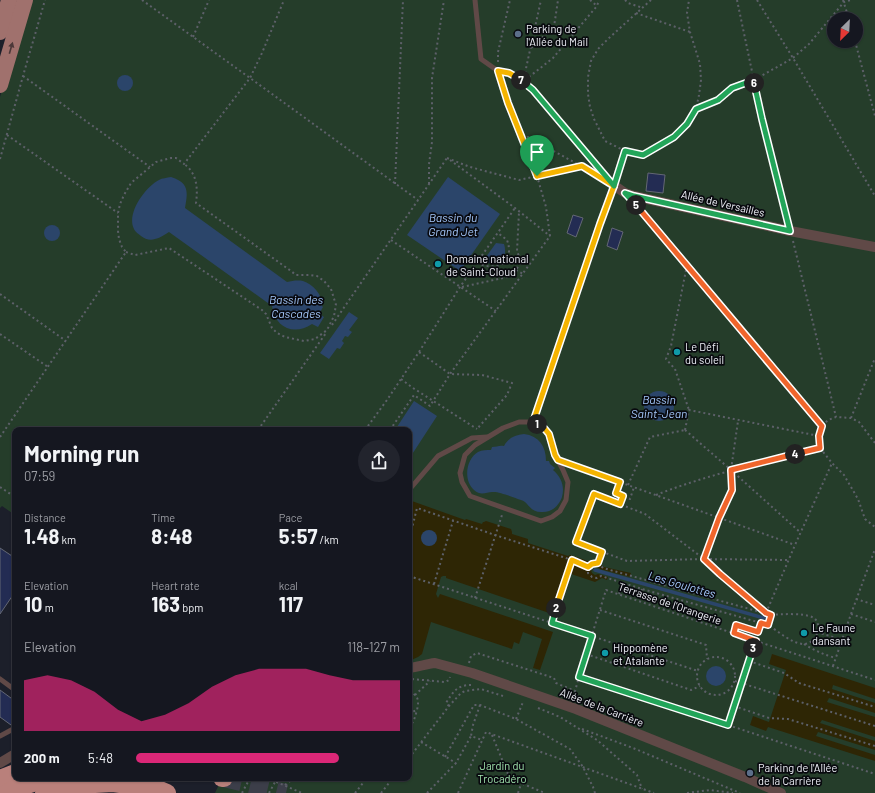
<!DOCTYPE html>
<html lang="en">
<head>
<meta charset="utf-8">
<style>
	:root { --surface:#151720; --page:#22242d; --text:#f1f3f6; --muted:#9d9fa5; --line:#34363e; --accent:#db2777 }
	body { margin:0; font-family:Barlow,sans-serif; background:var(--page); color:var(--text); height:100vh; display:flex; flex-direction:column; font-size:15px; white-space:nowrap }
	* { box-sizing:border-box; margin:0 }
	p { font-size:13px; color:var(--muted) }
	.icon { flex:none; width:22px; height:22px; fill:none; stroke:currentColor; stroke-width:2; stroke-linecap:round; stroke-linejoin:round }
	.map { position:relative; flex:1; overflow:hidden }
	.panel { position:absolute; left:12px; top:427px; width:400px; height:354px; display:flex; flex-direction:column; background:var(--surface); border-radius:8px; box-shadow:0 1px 3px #0004,0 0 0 1px var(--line) }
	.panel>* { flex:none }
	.needle { width:26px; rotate:204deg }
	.controls { position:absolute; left:827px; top:12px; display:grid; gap:8px }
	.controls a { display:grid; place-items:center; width:36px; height:36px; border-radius:50%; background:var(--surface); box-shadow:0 1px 3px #0004,0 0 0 1px var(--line); font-size:20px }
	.pin { position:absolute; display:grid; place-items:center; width:34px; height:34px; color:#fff; margin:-41px -17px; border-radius:50% 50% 50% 0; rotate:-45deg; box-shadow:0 0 4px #0007 }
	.pin .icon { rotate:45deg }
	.km { position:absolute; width:20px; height:20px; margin:-10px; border-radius:50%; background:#222; color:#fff; font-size:11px; line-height:20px; text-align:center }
	.round { display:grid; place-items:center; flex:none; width:42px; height:42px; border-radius:21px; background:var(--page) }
	.summary { display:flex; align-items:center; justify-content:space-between; height:68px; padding:0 12px }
	h1 { font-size:22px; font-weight:700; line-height:30px }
	.figures { display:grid; grid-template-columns:repeat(3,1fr); gap:6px; height:68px; padding:4px 12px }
	.figures div { display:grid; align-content:center }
	.figures b { font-size:20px; font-weight:700 }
	.figures small { font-size:11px; font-weight:400 }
	.figures p { font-size:11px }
	.chart { height:112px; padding:8px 12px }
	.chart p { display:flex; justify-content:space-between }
	.chart svg { width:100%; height:72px; margin-top:4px; fill:var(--accent); opacity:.7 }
	ul { padding:0 12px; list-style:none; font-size:13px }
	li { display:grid; grid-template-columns:64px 48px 1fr; align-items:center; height:30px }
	li i { height:10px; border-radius:5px; background:var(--accent) }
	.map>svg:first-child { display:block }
	.green { fill:#253d2a; fill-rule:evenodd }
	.sand { fill:#2e2605 }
	.water { fill:#2b456a }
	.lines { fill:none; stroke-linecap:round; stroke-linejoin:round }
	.stream { stroke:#2b456a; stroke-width:3.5 }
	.building { fill:#232c53; stroke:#636774 }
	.motorway-tunnel { stroke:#3c3e49; stroke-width:18; stroke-dasharray:18 9; stroke-linecap:butt }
	.path { stroke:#5d6069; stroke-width:2; stroke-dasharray:2 3; stroke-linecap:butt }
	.service { stroke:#604947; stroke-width:5 }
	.minor { stroke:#604947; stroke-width:10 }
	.primary { stroke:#a0716d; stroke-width:16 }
	.motorway { stroke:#b9807b; stroke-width:18 }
	.oneway { fill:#4c3839 }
	.split-1-casing { stroke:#fff; stroke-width:8 }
	.split-2-casing { stroke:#fff; stroke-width:8 }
	.split-3-casing { stroke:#fff; stroke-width:8 }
	.split-4-casing { stroke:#fff; stroke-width:8 }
	.split-5-casing { stroke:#fff; stroke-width:8 }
	.split-6-casing { stroke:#fff; stroke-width:8 }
	.split-7-casing { stroke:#fff; stroke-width:8 }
	.split-8-casing { stroke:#fff; stroke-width:8 }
	.split-1 { stroke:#f5b400; stroke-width:5 }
	.split-2 { stroke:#f5b400; stroke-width:5 }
	.split-3 { stroke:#22a559; stroke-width:5 }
	.split-4 { stroke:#f0652b; stroke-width:5 }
	.split-5 { stroke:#f0652b; stroke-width:5 }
	.split-6 { stroke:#22a559; stroke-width:5 }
	.split-7 { stroke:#22a559; stroke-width:5 }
	.split-8 { stroke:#f5b400; stroke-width:5 }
	.service-dot { fill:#5c6f8a; stroke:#08090e; stroke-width:1.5 }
	.culture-dot { fill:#0f9aa8; stroke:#08090e; stroke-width:1.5 }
	.labels { text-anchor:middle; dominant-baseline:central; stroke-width:3.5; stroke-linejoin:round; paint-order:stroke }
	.poi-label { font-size:11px; fill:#eef0f7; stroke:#08090e; text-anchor:start }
	.street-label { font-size:11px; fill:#eef0f7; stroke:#08090e }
	.park-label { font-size:11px; fill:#a1e5ae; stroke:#08090e }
	.water-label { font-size:12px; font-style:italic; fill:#a4c7fa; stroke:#08090e }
</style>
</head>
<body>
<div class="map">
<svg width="875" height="793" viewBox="0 0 875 793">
	<rect width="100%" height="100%" fill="#1c1f2a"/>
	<path class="green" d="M27,0H875V793H215L222,778H409V430H15V515L2,506L0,508V97ZM834,19H856V41H834Z"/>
	<g class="sand">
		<path d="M409,500L465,520L466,519L482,524L483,522H484L486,521L511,529L512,532V534L528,539V543L568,556L570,555L591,562L598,563L604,567L631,573L630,577L600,569L597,566C592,566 590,569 592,573L595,575L598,574L608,577L607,580L602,578L595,582L571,574L558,616L446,578V576H443L441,577L436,594L438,598L440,594L553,632L540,670L533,668L542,639L523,632L519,644L514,642L512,649L431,622L422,654L418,657L409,661Z"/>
		<polygon points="772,654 875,688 875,699 833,685 832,689 875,703 875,713 829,698 827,702 875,717 875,737 822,720 820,723 875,741 875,750 818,732 816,736 875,755 875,761 768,727 766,731 750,725 753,716 769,722 786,670 769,664"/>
	</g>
	<g class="water">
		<circle cx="125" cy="83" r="8"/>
		<path d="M171,177C189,183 188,191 185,208L287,282C292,281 297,280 303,281C313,284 323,295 322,306L323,307L319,314L324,317L318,327L312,324C294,336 275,328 272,306L169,232C164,235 160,238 155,239C150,241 145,239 141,236C139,234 135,232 134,229C126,214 145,187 159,180C162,178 167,178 171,177Z"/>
		<polygon points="448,177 500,214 460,271 407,235"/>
		<circle cx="52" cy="233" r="8"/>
		<path d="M496,243L504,244C508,257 501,265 488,263L486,257Z"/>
		<polygon points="349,312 358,318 349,330 352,332 348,337 345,336 342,341 344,343 340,349 337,348 329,359 320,353"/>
		<circle cx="659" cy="406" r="15"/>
		<polygon points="414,401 437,416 409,459 409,430 395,430"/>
		<path d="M524,434C539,436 546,446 546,461H549L550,464L555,468L553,470C561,477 565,486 562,497C559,506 551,513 541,512C529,512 529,502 521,500C515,498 500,492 494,492C487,491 482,497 474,490C463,480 466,459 478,452C482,450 487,450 491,450L492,447C497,447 499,445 504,446C508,438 515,435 524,434Z"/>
		<circle cx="429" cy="538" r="8"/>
		<circle cx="716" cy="676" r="10"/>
	</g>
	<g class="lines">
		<polyline class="stream" points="595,570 764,618"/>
	</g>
	<g class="building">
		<polygon points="648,173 665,175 663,193 646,191"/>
		<polygon points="573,215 583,218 576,237 567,233"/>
		<polygon points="612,228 623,232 617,250 607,246"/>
		<polygon points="0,548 15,558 15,592 0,614"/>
		<polygon points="0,690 15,701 15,720 11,725 0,717"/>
	</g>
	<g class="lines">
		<polyline class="motorway-tunnel" points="224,778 286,793"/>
		<g class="path">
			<polyline points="142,0 250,78 418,200"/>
			<polyline points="590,0 597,6"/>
			<polyline points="625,0 628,3 643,8"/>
			<polyline points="651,0 609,38 598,49 591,61 588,77 588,94 590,107 594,119 605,141 625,151 643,155 675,137 687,124 696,109 699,95 701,80 700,64 690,32 687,13 689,0"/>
			<polyline points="737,0 762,119 787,220"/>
			<polyline points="757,0 793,58 875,196"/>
			<polyline points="843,0 849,19"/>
			<polyline points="636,13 690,32"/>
			<polyline points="193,37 209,0"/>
			<polyline points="855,41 875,116"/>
			<polyline points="531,48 554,27 558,0"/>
			<polyline points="498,62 498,52 510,0"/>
			<polyline points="525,73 541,0"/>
			<polyline points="23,76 150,167"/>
			<polyline points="529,77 553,58 597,6 599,0"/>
			<polyline points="696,108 718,100 733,88 754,80 793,58 809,44 844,2 851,0"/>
			<polyline points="7,135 118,213"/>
			<polyline points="522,138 528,137 581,166"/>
			<polyline points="447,158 470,167 519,180 582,166 594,174"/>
			<polyline points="0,159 23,76 45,0"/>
			<polyline points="450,160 515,208 550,236"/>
			<polyline points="617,177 625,151"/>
			<polyline points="395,184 403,0"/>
			<polyline points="429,184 429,164 432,142 432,78 444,0"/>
			<polyline points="639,208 822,426"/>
			<polyline points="391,240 496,311"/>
			<polyline points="793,241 836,417"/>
			<path d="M126,252L135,255L169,248L262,310L266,314L272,328L277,333L285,337L304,341L315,339L327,330L334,316L336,305L331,289L324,281L317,276L310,275H296L291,271L196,203C198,188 197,173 184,164"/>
			<path d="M477,263C490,269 510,268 509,250C509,246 508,243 507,240L498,233"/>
			<polyline points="687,265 671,346 666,359 675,369 689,410"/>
			<polyline points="516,270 523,274"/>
			<polyline points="462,287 512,276 521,262 517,251 519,212"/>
			<polyline points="0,294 66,341"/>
			<polyline points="332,325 447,158"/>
			<polyline points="0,334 48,367"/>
			<polyline points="419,352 460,287 515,208"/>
			<polyline points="401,379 413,388 477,429"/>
			<polyline points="851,418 875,358"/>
			<polyline points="258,430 326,333"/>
			<polyline points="365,430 387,400 419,352 450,374 482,375 512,383 507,395 477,429"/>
			<polyline points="390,430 414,395 430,406 450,374 550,236 546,207 537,176 508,103 501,79"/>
			<polyline points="685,430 731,470 801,533"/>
			<polyline points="685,430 689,410 819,436"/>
			<polyline points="0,437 126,252 122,247 119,239 118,231 118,213 120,204 124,195 131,183 156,162 171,158 176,158 184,164 250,78 262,53 284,0"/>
			<polyline points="875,443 859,422 851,418 836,417 828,420 822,426 819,436 820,448 832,463 844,475 858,499 865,519 875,527"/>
			<polyline points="569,464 795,545"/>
			<polyline points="620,483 616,493 623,496"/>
			<polyline points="628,485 650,437 685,430"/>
			<polyline points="0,487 15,497"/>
			<path d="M656,495C709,474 765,462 820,448"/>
			<polyline points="620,504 623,496 630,499 634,487"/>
			<polyline points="409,540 417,508 495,535 572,560 588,567 592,564 598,563"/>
			<polyline points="704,559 719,518 731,490 731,470 738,421"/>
			<polyline points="598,563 603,568 764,613"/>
			<polyline points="598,563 603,552"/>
			<polyline points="588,567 588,573 592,577 597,578 601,576 642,589 768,625"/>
			<polyline points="409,576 698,671"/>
			<polyline points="434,584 453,521"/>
			<polyline points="619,594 622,587 641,593 642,589"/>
			<polyline points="475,598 502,515"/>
			<polyline points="856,599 875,605"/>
			<polyline points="600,610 706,645 707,659"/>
			<polyline points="766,613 795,545 832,463"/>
			<polyline points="851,614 875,622"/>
			<path d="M771,615C781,614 803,613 812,617C824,622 817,644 804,644C792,644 778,631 768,625L771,615L766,613L704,559L645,514L594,494L576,542L627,561L704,559L789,560"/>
			<polyline points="552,623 572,560"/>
			<polyline points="817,632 842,640"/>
			<polyline points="733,633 736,625 758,632 761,623"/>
			<polyline points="756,641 875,680"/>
			<path d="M804,644C814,650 824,655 836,658"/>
			<polyline points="586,654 691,690 700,686"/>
			<circle cx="716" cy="676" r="19"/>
			<polyline points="749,661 784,673 799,683 875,707"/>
			<polyline points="469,663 471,656 477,653 554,678 556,683 575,691 579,677"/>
			<polyline points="833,666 851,614 875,549"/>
			<polyline points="412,679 445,682 449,680 450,677"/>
			<polyline points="735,681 875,726"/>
			<path d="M409,692C419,695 419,701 417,710C415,717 414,722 409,727"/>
			<polyline points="415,695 430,681"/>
			<polyline points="480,705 473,725 471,736 482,740"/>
			<path d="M449,706L446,703C453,692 457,685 471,685"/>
			<polyline points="734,706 769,718 788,719 875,746"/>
			<polyline points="538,708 560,717 597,740 637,775 642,789"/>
			<polyline points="409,714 411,713 416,710"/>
			<polyline points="516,719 523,702"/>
			<polyline points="728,725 756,641 606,590 586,654 579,677 728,725 875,774"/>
			<polyline points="582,729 633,748 740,793"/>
			<polyline points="492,735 508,774 521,784 523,784 545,793"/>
			<polyline points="421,742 456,763"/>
			<polyline points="445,757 474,705 480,705 516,719 570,749 583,767 593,787 595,793"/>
			<polyline points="409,758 449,706 461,693 465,691 481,689 503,696"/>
			<polyline points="267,778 302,793"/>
			<polyline points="285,785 294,778"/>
			<polyline points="242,793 250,778"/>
			<polyline points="269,793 275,782 279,778"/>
			<polyline points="355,793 367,778"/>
			<polyline points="381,793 393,778"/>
			<polyline points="427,793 456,763 471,736"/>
			<polyline points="458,793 486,732 654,793"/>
			<polyline points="518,793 521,784"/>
			<polyline points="687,793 710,790 733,793"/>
		</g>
		<g class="service">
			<polyline points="475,0 481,59 498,71 509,73 523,81 533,90 615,186 600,224 533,422"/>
			<polygon points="519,422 533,422 544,428 549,435 555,455 563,470 568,482 566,500 560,511 552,517 541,521 470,496 462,482 460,473 465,455 475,445 503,428"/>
			<polyline points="409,490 438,456 472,438 487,437"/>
			<polyline points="0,679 15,690"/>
			<polyline points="0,736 15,728"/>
		</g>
		<g class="minor">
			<polyline points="615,186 625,193 634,196 790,231 875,247"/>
			<path d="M409,668C418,667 426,664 435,663L472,673L576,709L745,777L781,793"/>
			<polyline points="0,763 15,754"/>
		</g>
		<g class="primary">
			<polyline points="0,32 9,0"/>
			<polyline points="0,85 25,0"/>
		</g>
		<g class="motorway">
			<polyline points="222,778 224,778"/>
			<polyline points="0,779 15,773"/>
			<polyline points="7,793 12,790 48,778"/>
			<polyline points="44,793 77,785 113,783 160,790 167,793"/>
		</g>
	</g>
	<defs><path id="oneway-solid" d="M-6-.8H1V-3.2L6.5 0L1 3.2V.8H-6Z"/></defs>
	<use class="oneway" href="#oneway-solid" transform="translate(11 48) rotate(-74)"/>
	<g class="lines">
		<g class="split-1-casing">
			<polyline id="split-1" points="537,424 533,422 600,224 614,186 582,166 537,176"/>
		</g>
		<g class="split-2-casing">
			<polyline id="split-2" points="537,424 544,428 549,434 555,455 558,460 620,482 616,493 623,496 620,504 594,494 576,542 602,552 598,563 592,564 588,567 572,560 556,608"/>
		</g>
		<g class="split-3-casing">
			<polyline id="split-3" points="556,608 552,623 592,636 579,677 728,725 753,648"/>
		</g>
		<g class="split-4-casing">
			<polyline id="split-4" points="753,648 756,641 734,633 736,625 758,632 761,623 768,625 771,615 766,613 720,574 704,559 719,518 732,490 731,470 795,454"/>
		</g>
		<g class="split-5-casing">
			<polyline id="split-5" points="636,205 822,426 819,436 820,448 795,454"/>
		</g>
		<g class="split-6-casing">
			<polyline id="split-6" points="636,205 625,193 634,196 790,231 762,119 754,83"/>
		</g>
		<g class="split-7-casing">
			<polyline id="split-7" points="521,80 533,90 614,186 625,151 643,155 674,137 687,124 696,109 718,100 732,88 754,80 754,83"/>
		</g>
		<g class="split-8-casing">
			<polyline id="split-8" points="521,80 509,73 498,71 508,103 537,176"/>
		</g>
		<use href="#split-1" class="split-1"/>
		<use href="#split-2" class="split-2"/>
		<use href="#split-3" class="split-3"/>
		<use href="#split-4" class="split-4"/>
		<use href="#split-5" class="split-5"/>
		<use href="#split-6" class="split-6"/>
		<use href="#split-7" class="split-7"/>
		<use href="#split-8" class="split-8"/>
	</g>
	<g class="service-dot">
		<circle cx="518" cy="34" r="4"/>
		<circle cx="750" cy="773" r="4"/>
	</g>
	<g class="culture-dot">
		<circle cx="438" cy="264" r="4"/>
		<circle cx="677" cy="352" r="4"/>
		<circle cx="804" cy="633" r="4"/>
		<circle cx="605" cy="653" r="4"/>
	</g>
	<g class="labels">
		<g class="poi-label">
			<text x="526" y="28">Parking de<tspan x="526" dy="13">l'Allée du Mail</tspan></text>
			<text x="446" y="258">Domaine national<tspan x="446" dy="13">de Saint-Cloud</tspan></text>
			<text x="685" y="346">Le Défi<tspan x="685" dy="13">du soleil</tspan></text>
			<text x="812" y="627">Le Faune<tspan x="812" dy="13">dansant</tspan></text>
			<text x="613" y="647">Hippomène<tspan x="613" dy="13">et Atalante</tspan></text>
			<text x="758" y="767">Parking de l'Allée<tspan x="758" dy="13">de la Carrière</tspan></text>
		</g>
		<g class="street-label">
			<text transform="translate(723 203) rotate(13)">Allée de Versailles</text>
			<text transform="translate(670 603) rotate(19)">Terrasse de l'Orangerie</text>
			<text transform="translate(602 707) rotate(21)">Allée de la Carrière</text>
		</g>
		<g class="park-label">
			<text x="502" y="765">Jardin du<tspan x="502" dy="13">Trocadéro</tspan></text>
		</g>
		<g class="water-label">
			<text x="453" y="217">Bassin du<tspan x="453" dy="14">Grand Jet</tspan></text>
			<text x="296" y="299">Bassin des<tspan x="296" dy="14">Cascades</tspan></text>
			<text x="659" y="399">Bassin<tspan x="659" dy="14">Saint-Jean</tspan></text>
			<text transform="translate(682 584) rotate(16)">Les Goulottes</text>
		</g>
	</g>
</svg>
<div class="controls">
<a><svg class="needle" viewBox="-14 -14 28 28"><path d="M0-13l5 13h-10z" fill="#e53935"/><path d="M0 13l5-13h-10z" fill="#9d9fa5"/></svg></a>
</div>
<div class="pin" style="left:537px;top:176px;background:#1e9e55"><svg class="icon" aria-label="arrive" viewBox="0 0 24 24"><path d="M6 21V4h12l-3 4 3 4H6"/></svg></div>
<b class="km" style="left:537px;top:424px">1</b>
<b class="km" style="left:556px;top:608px">2</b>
<b class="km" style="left:753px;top:648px">3</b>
<b class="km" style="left:795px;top:454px">4</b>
<b class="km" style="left:636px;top:205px">5</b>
<b class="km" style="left:754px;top:83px">6</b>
<b class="km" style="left:521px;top:80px">7</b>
<section class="panel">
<div class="summary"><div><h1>Morning run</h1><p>07:59</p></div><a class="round"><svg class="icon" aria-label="share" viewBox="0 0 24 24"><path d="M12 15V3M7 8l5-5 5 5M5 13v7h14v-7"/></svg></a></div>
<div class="figures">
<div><p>Distance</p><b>1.48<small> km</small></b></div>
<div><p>Time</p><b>8:48</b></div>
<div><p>Pace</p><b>5:57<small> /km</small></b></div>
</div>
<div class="figures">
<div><p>Elevation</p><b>10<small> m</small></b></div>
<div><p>Heart rate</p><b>163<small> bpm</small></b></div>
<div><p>kcal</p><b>117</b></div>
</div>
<div class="chart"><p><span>Elevation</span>118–127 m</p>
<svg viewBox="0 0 160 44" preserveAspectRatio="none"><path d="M0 44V13L10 10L20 13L30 20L40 31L50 38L60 34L70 27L80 17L90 10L100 6L110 6L120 6L130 10L140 13L150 13L160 13V44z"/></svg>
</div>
<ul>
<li><b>200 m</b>5:48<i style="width:77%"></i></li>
</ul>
</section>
</div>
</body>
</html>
